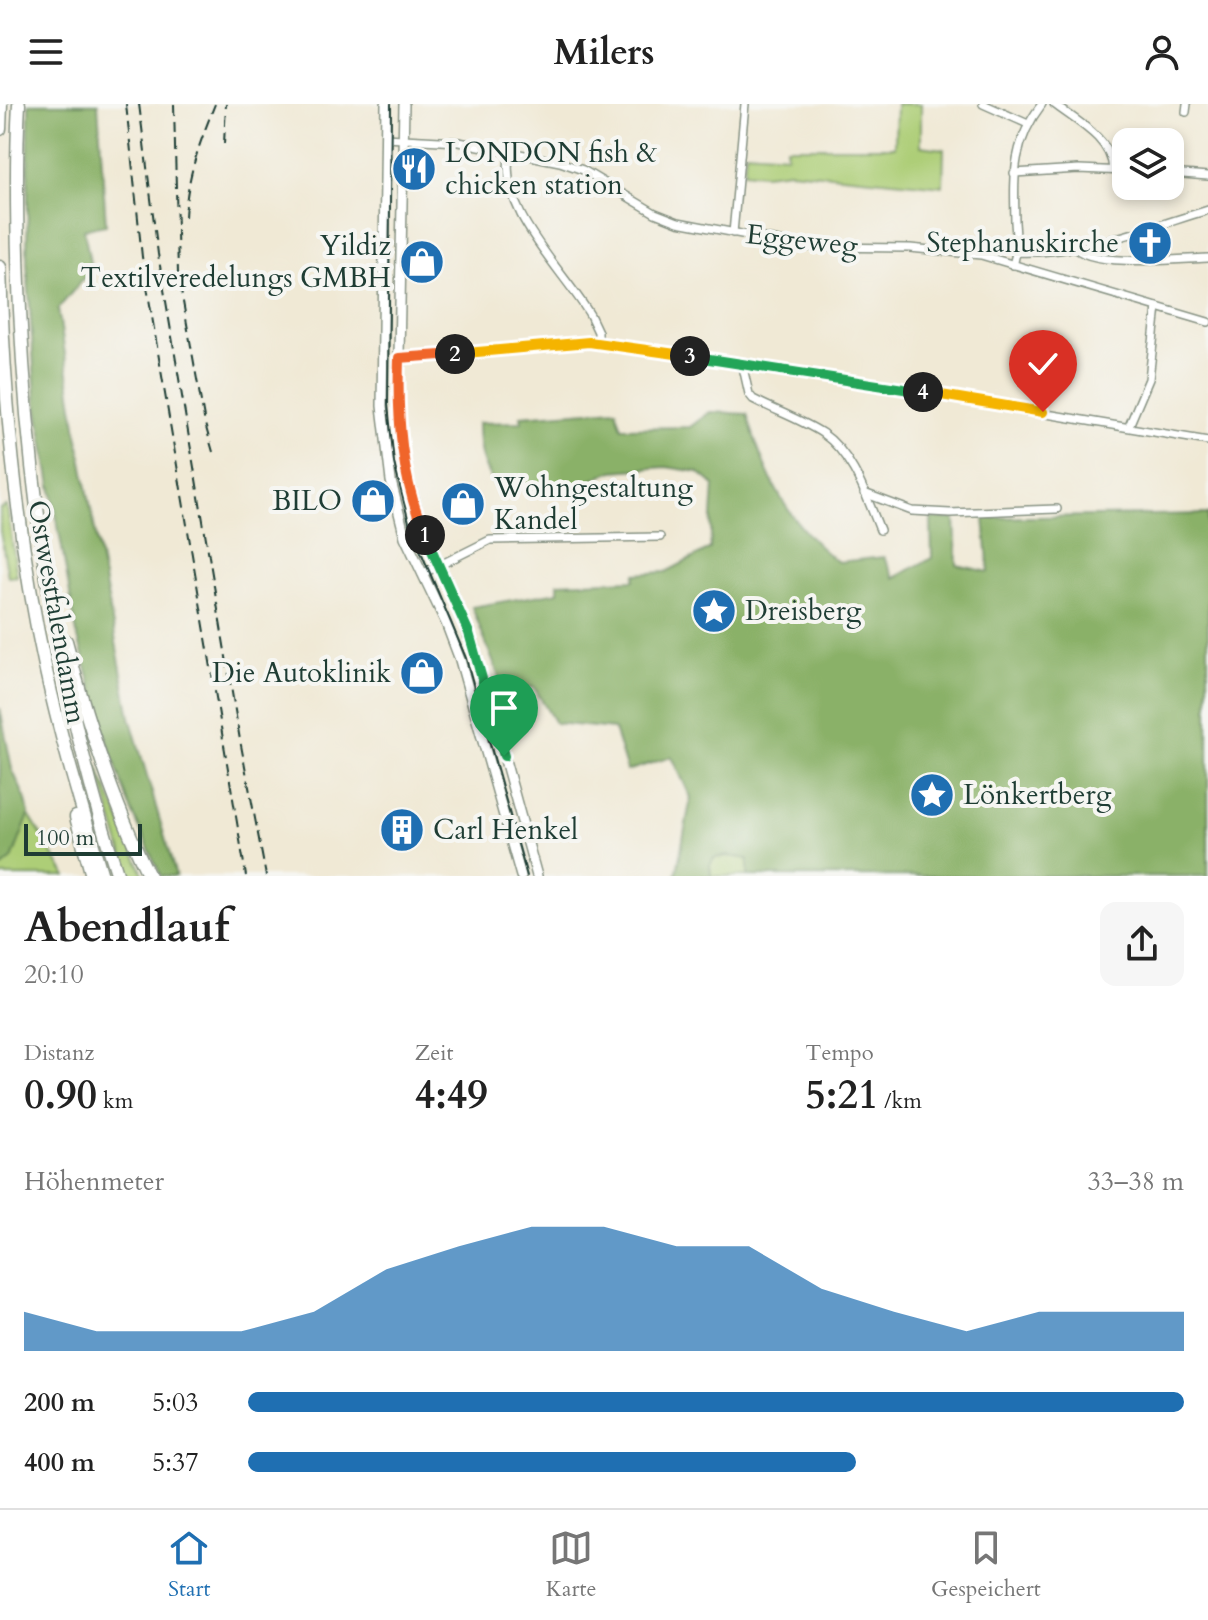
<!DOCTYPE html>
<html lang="de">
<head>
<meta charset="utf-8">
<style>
	:root { --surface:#fff; --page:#f6f6f6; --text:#222; --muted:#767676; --line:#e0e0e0; --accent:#1f6fb2 }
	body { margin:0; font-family:Cardo,serif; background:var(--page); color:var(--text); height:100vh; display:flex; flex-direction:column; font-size:30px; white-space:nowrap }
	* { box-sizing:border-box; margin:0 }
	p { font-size:26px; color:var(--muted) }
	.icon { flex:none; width:44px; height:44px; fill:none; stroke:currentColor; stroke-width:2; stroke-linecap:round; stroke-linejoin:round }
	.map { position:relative; height:772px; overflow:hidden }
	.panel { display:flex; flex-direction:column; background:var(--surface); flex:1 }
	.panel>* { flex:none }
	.buttons { position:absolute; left:1112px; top:24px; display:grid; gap:16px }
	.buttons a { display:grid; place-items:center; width:72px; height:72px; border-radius:16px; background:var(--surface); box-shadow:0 4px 12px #0003; font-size:40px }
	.scale { position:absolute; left:24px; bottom:20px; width:118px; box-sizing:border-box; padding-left:8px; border:4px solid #1f3d34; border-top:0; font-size:22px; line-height:28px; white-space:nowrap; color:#1f3d34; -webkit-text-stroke:6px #f6f6f2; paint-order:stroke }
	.pin { position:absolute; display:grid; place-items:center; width:68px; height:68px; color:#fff; margin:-82px -34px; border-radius:50% 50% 50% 0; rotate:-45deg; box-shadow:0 0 8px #0007 }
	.pin .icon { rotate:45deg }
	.km { position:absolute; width:40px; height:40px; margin:-20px; border-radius:50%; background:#222; color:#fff; font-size:22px; line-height:40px; text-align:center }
	.round { display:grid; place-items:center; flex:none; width:84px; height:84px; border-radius:16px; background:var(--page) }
	.head { display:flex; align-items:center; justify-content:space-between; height:136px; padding:0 24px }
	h1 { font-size:44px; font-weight:700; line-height:60px }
	.stats { display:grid; grid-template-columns:repeat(3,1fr); gap:12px; height:136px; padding:8px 24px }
	.stats div { display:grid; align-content:center }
	.stats b { font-size:40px; font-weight:700 }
	.stats small { font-size:22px; font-weight:400 }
	.stats p { font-size:22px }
	.chart { height:224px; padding:16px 24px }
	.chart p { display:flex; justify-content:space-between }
	.chart svg { width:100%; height:144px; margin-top:8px; fill:var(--accent); opacity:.7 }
	ul { padding:0 24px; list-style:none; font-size:26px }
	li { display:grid; grid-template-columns:128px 96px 1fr; align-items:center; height:60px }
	li i { height:20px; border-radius:10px; background:var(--accent) }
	header { display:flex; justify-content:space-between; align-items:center; height:104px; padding:0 24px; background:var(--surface); font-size:36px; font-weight:700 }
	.menu { display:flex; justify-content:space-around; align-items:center; height:112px; border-top:2px solid var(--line); background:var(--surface); font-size:22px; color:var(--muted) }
	.menu a { display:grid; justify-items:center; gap:4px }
	.menu .active { color:var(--accent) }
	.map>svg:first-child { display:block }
	.green { fill:#adce77; stroke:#668656; stroke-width:2 }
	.forest { fill:#8ab168; stroke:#54774e; stroke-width:2 }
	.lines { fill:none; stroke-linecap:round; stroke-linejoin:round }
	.minor-casing { stroke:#889384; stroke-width:10 }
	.tertiary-casing { stroke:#889384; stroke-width:12 }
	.trunk-casing { stroke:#889384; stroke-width:15 }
	.minor { stroke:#fff; stroke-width:7 }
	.tertiary { stroke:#fff; stroke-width:9 }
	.trunk { stroke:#fff; stroke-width:12 }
	.tram { stroke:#1f3d34; stroke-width:2 }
	.rail { stroke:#1f3d34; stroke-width:2; stroke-dasharray:12 6; stroke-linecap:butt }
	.split-1-casing { stroke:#fff; stroke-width:16 }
	.split-2-casing { stroke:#fff; stroke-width:16 }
	.split-3-casing { stroke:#fff; stroke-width:16 }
	.split-4-casing { stroke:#fff; stroke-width:16 }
	.split-5-casing { stroke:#fff; stroke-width:16 }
	.split-1 { stroke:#22a559; stroke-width:10 }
	.split-2 { stroke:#f0652b; stroke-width:10 }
	.split-3 { stroke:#f5b400; stroke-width:10 }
	.split-4 { stroke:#22a559; stroke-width:10 }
	.split-5 { stroke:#f5b400; stroke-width:10 }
	.labels { text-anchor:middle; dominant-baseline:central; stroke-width:8; stroke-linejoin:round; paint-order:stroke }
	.poi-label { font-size:28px; fill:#1f3d34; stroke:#f6f6f2; text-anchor:start }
	.street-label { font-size:28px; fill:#1f3d34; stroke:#f6f6f2 }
</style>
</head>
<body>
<header><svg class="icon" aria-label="menu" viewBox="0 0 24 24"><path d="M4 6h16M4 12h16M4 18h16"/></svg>Milers<svg class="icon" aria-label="person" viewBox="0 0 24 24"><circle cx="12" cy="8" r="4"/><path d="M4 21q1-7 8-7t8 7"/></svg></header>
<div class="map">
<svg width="1208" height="772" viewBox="0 0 1208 772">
	<rect width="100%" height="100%" fill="#f6f6f2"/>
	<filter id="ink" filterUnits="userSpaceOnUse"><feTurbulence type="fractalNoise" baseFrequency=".0125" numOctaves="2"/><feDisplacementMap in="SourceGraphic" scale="16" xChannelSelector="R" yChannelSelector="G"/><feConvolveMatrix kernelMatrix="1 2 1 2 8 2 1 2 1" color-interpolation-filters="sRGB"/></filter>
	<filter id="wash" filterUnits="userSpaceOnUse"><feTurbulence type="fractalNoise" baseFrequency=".006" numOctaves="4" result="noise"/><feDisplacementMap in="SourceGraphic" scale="32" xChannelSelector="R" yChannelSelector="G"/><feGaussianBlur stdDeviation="1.8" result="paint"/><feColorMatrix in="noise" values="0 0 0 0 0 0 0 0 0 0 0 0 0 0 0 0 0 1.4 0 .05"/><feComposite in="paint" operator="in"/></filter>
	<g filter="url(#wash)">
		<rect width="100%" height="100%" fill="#f0e9d5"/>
		<g class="green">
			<polygon points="896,0 921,0 921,42 944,45 943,82 790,67 764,70 744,68 746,48 787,51 786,43 895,43"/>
			<polygon points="7,402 17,472 8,473 0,427 0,405"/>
			<polygon points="96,659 144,772 129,772"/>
			<polygon points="29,711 66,772 0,772 0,765 12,755"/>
			<polygon points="730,752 749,755 748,772 711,772 710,761 714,754"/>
		</g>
		<g class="forest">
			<polygon points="29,0 98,0 106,121 84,125 91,165 58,205 79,341 130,613 176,772 161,772 129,701 101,617 77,530 36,296 27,157"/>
			<path d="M616,305L622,324L690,323L710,308L747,310C764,368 786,419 838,458L884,453L894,474L932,454L931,414L955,415L957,461L989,468L984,414L1208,410V772H748V755L730,752L714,754L710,761L711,772H676L691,694L674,657L671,653L627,667L614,625L555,619L534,583L504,586L472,503L558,488V479L634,476L635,470L666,468L710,445L714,381L698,368L666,363L613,367L573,384L497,385C482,361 478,348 478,319L522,318L521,312Z"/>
			<polygon points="0,604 12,665 26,696 29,711 12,755 0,765"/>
		</g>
	</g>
	<g filter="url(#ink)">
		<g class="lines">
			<g class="minor-casing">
				<g id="minor">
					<polyline points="983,0 1028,20"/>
					<path d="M1054,0C1076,17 1112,35 1113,66"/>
					<polyline points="1186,8 1187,0"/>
					<polyline points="385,34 459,38 560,58 583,66 655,109 678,118 810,143 910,144 981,151 1208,218"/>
					<path d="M510,48C496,105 563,165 590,211L598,228V239"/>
					<polyline points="1014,69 1079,65 1126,67"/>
					<polyline points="1170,69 1208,72"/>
					<polyline points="733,129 745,0"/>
					<path d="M1074,142C1088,164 1182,155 1208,154"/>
					<path d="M1016,148C1080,151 1148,124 1208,106"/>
					<path d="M1013,161C1018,147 1016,133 1015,118C1014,71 1012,39 1042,0"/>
					<polyline points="399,254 589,238 742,259 1208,337"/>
					<path d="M742,259L749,290L753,295C776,307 800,315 822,329C853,350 866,392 880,426"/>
					<polyline points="1129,322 1149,275 1157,203"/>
					<polyline points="864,389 912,407 950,409 1057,405"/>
					<polyline points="422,470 490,436 660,433"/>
				</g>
			</g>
			<g class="tertiary-casing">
				<g id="tertiary">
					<polyline points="386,0 382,302 391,377 405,433 446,519 460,556 521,772"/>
					<polyline points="404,0 398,301 403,355 420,418 457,500 476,551 537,772"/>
				</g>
			</g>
			<g class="trunk-casing">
				<g id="trunk">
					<path d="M19,0C15,69 17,137 20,206C29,397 58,589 118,772"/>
					<polyline points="0,25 1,0"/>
					<path d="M0,163C4,299 17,435 46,567C61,636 82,704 102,772"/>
					<path d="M66,537C87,618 112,697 149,772"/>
					<polyline points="76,713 92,772"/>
				</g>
			</g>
			<use href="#minor" class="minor"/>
			<use href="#tertiary" class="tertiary"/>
			<use href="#trunk" class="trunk"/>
			<polyline class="tram" points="391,0 388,300 394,359 410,422 466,554 527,772"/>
			<g class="rail">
				<polyline points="126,0 142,153 246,772"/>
				<polyline points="139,0 158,150 240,636 266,772"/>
				<polyline points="174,0 178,170 205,320 213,348"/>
				<polyline points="224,40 226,0"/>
				<path d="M185,113C187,72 200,38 215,0"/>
			</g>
		</g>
	</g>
	<g class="lines" filter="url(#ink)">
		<g class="split-1-casing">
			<polyline id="split-1" points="425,431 469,529 504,652"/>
		</g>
		<g class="split-2-casing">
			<path id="split-2" d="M425,431C401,373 397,315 399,254L455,250"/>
		</g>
		<g class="split-3-casing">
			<polyline id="split-3" points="455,250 589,238 690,252"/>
		</g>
		<g class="split-4-casing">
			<polyline id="split-4" points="690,252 923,288"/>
		</g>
		<g class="split-5-casing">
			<polyline id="split-5" points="923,288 1043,308"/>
		</g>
		<use href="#split-1" class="split-1"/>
		<use href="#split-2" class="split-2"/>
		<use href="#split-3" class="split-3"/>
		<use href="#split-4" class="split-4"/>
		<use href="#split-5" class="split-5"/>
	</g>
	<defs>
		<g id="restaurant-disc" transform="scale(2.3)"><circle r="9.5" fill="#1f6fb2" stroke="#f6f6f2"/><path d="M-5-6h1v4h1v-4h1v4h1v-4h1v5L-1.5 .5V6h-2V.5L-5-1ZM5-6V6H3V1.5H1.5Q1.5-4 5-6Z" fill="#fff"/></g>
		<g id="church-disc" transform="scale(2.3)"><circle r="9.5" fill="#1f6fb2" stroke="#f6f6f2"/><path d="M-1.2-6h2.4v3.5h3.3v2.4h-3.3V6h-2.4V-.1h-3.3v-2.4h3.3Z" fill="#fff"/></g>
		<g id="shop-disc" transform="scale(2.3)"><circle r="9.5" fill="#1f6fb2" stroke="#f6f6f2"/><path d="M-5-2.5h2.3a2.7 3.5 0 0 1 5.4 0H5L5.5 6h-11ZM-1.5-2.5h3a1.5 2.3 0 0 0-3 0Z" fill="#fff"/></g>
		<g id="sight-disc" transform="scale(2.3)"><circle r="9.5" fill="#1f6fb2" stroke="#f6f6f2"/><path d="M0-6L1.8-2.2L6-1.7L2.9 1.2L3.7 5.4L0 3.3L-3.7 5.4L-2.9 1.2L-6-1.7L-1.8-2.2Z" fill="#fff"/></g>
		<g id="building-disc" transform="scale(2.3)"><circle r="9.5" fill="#1f6fb2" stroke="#f6f6f2"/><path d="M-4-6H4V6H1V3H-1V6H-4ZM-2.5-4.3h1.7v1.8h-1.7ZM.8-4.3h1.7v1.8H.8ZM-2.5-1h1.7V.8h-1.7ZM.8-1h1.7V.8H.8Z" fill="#fff"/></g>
	</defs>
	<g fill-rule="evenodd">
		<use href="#restaurant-disc" x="414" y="65"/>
		<use href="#church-disc" x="1150" y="139"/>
		<use href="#shop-disc" x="422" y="158"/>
		<use href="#shop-disc" x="373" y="397"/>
		<use href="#shop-disc" x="463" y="400"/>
		<use href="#sight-disc" x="714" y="507"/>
		<use href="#shop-disc" x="422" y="569"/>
		<use href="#sight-disc" x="932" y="691"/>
		<use href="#building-disc" x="402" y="726"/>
	</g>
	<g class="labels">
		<g class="poi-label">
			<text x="445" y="49">LONDON fish &amp;<tspan x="445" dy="32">chicken station</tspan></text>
			<text x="1119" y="139" text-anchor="end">Stephanuskirche</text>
			<text x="391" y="142" text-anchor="end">Yildiz<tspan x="391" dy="32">Textilveredelungs GMBH</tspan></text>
			<text x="494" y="384">Wohngestaltung<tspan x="494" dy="32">Kandel</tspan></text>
			<text x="342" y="397" text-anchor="end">BILO</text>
			<text x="745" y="507">Dreisberg</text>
			<text x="391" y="569" text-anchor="end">Die Autoklinik</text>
			<text x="963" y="691">Lönkertberg</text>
			<text x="433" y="726">Carl Henkel</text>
		</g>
		<g class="street-label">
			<text transform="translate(802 136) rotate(6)">Eggeweg</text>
			<text transform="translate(57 508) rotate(80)">Ostwestfalendamm</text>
		</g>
	</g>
</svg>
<div class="buttons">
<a><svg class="icon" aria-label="layers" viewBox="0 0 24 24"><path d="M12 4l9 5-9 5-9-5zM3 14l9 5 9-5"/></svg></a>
</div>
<div class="scale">100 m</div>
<div class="pin" style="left:504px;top:652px;background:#1e9e55"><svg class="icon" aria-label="arrive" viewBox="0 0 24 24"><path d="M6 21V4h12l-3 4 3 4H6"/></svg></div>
<div class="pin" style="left:1043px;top:308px;background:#d93025"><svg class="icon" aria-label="check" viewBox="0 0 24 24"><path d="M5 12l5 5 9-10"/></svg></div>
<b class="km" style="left:425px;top:431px">1</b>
<b class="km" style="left:455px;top:250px">2</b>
<b class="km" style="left:690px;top:252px">3</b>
<b class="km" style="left:923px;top:288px">4</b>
</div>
<section class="panel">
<div class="head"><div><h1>Abendlauf</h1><p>20:10</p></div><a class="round"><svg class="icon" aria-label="share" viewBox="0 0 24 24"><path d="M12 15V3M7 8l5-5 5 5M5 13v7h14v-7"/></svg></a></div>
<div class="stats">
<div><p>Distanz</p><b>0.90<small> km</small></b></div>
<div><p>Zeit</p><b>4:49</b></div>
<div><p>Tempo</p><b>5:21<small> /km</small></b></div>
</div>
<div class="chart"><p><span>Höhenmeter</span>33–38 m</p>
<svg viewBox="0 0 160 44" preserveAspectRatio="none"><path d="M0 44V32L10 38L20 38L30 38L40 32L50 19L60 12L70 6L80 6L90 12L100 12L110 25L120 32L130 38L140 32L150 32L160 32V44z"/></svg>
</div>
<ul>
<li><b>200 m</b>5:03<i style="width:100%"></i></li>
<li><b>400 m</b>5:37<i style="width:65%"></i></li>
</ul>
</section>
<nav class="menu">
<a class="active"><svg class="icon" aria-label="home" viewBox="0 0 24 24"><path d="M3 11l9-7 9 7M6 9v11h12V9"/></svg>Start</a>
<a><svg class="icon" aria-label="map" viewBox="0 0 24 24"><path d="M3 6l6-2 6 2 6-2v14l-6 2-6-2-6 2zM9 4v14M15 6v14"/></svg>Karte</a>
<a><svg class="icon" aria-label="saved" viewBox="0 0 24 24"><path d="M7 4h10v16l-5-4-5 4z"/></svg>Gespeichert</a>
</nav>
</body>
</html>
